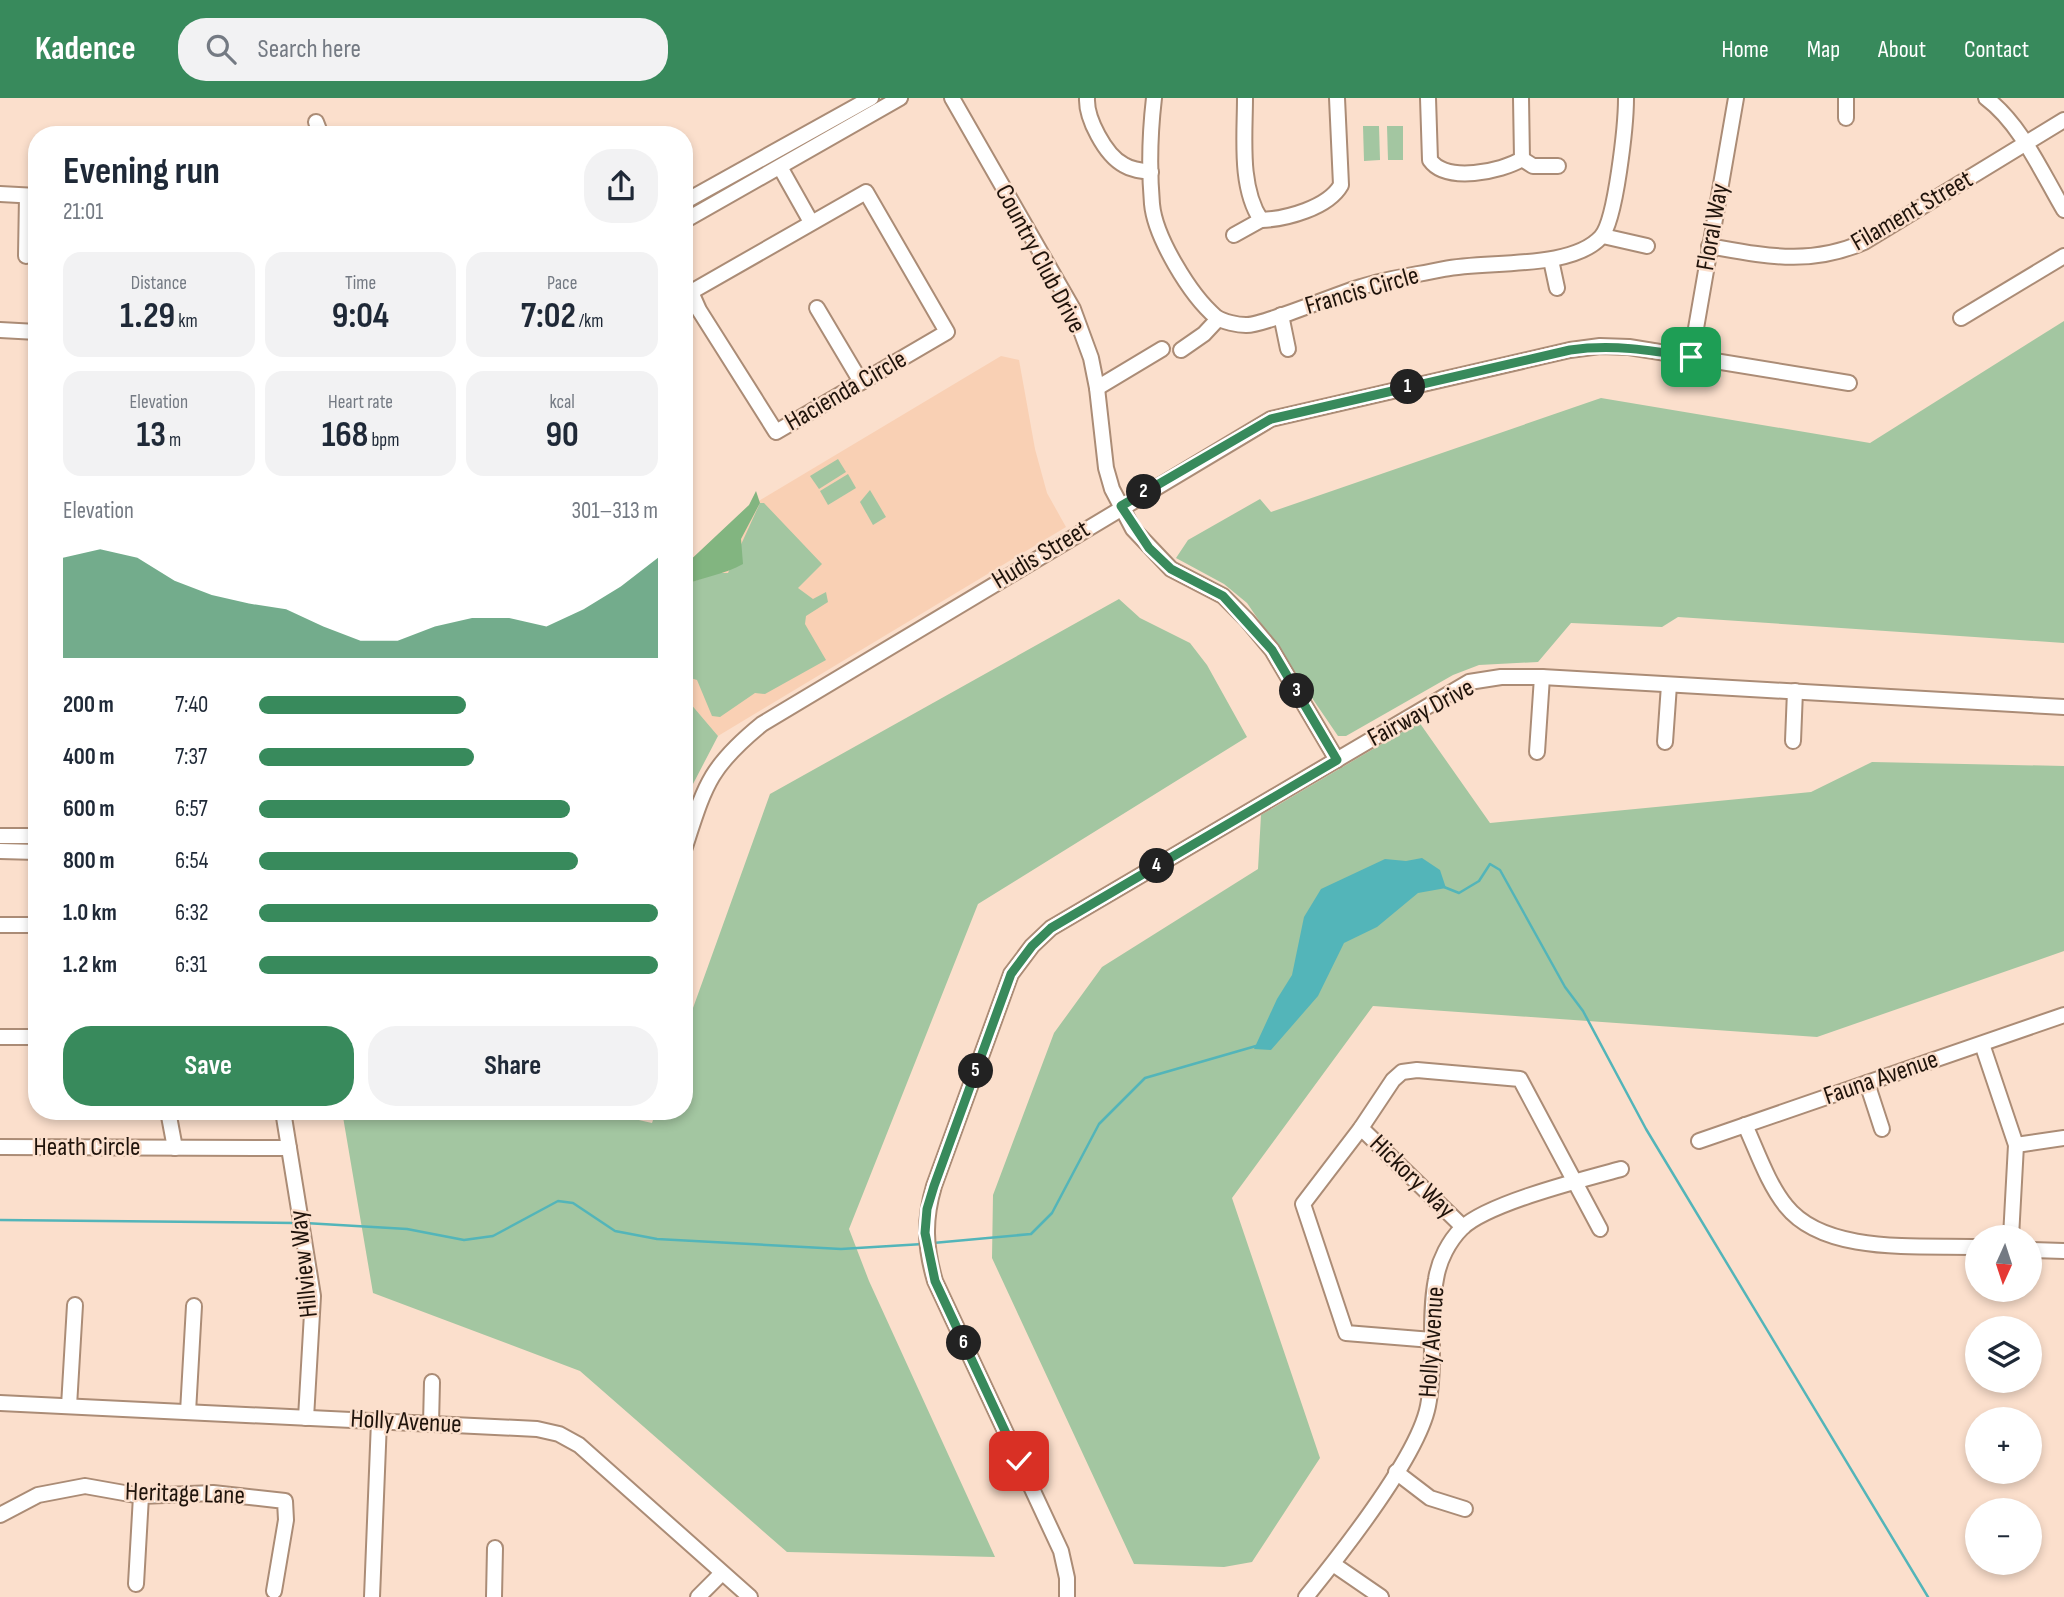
<!DOCTYPE html>
<html lang="en">
<head>
<meta charset="utf-8">
<style>
	:root { --surface:#fff; --page:#f2f2f3; --text:#1f2937; --muted:#747a83; --accent:#388a5c }
	body { margin:0; font-family:"Sofia Sans Condensed",sans-serif; background:var(--page); color:var(--text); height:100vh; display:flex; flex-direction:column; font-size:26px; white-space:nowrap }
	* { box-sizing:border-box; margin:0 }
	p { font-size:23px; color:var(--muted) }
	.icon { flex:none; width:38px; height:38px; fill:none; stroke:currentColor; stroke-width:2; stroke-linecap:round; stroke-linejoin:round }
	.map { position:relative; flex:1; overflow:hidden }
	.details { position:absolute; left:28px; top:28px; width:665px; height:994px; display:flex; flex-direction:column; background:var(--surface); border-radius:28px; box-shadow:0 4px 10px #0003 }
	.details>* { flex:none }
	.needle { width:46px; rotate:183deg }
	.fabs { position:absolute; left:1965px; top:1127px; display:grid; gap:14px }
	.fabs a { display:grid; place-items:center; width:77px; height:77px; border-radius:50%; background:var(--surface); box-shadow:0 4px 10px #0003; font-size:35px }
	.pin { position:absolute; display:grid; place-items:center; width:60px; height:60px; color:#fff; margin:-30px; border-radius:14px; box-shadow:0 4px 10px #0006 }
	.km { position:absolute; width:35px; height:35px; margin:-18px; border-radius:50%; background:#222; color:#fff; font-size:19px; line-height:35px; text-align:center }
	.round { display:grid; place-items:center; flex:none; width:74px; height:74px; border-radius:28px; background:var(--page) }
	.overview { display:flex; align-items:center; justify-content:space-between; height:119px; padding:0 35px }
	h1 { font-size:38px; font-weight:700; line-height:52px }
	.stats { display:grid; grid-template-columns:repeat(3,1fr); gap:10px; height:119px; padding:7px 35px }
	.stats div { display:grid; align-content:center; border-radius:18px; background:var(--page); text-align:center }
	.stats b { font-size:35px; font-weight:700 }
	.stats small { font-size:19px; font-weight:400 }
	.stats p { font-size:19px }
	.chart { height:196px; padding:14px 35px }
	.chart p { display:flex; justify-content:space-between }
	.chart svg { width:100%; height:126px; margin-top:7px; fill:var(--accent); opacity:.7 }
	.action { display:flex; gap:14px; margin-top:auto; padding:14px 35px }
	.action a { flex:1; height:80px; border-radius:28px; background:var(--accent); color:#fff; font-size:28px; font-weight:700; line-height:80px; text-align:center }
	.action a+a { background:var(--page); color:var(--text) }
	ul { padding:0 35px; list-style:none; font-size:23px }
	li { display:grid; grid-template-columns:112px 84px 1fr; align-items:center; height:52px }
	li i { height:18px; border-radius:9px; background:var(--accent) }
	header { display:flex; align-items:center; gap:42px; box-sizing:border-box; height:98px; padding:0 35px; background:var(--accent); color:#fff }
	header strong { font-size:33px }
	nav { display:flex; gap:38px; margin-inline-start:auto; font-size:24px }
	.search { width:490px; height:63px; background:var(--page); display:flex; align-items:center; gap:18px; box-sizing:border-box; padding:0 24px; border-radius:28px; color:var(--muted); font-size:26px }
	.map>svg:first-child { display:block }
	.built { fill:#f9d0b4 }
	.green { fill:#a3c6a1 }
	.forest { fill:#82b580 }
	.water { fill:#53b5b9 }
	.lines { fill:none; stroke-linecap:round; stroke-linejoin:round }
	.stream { stroke:#53b5b9; stroke-width:2.5 }
	.minor-casing { stroke:#ab8c76; stroke-width:18 }
	.minor { stroke:#fff; stroke-width:14 }
	.route-casing { stroke:#fff; stroke-width:14 }
	.route { stroke:#388a5c; stroke-width:9 }
	.labels { text-anchor:middle; dominant-baseline:central; stroke-width:5; stroke-linejoin:round; paint-order:stroke }
	.street-label { font-size:26px; fill:#1f130b; stroke:#fbdfcc }
</style>
</head>
<body>
<header>
<strong>Kadence</strong>
<div class="search"><svg class="icon" aria-label="search" viewBox="0 0 24 24"><circle cx="10" cy="10" r="6"/><path d="M15 15l6 6"/></svg>Search here</div>
<nav><a>Home</a><a>Map</a><a>About</a><a>Contact</a></nav>
</header>
<div class="map">
<svg width="2064" height="1499" viewBox="0 0 2064 1499">
	<rect width="100%" height="100%" fill="#fbdfcc"/>
	<polygon class="built" points="1001,258 1019,262 1035,351 1047,395 1066,429 718,638 684,598 684,481 757,404"/>
	<g class="green">
		<polygon points="1363,28 1379,28 1380,62 1364,63"/>
		<polygon points="1387,28 1403,28 1403,62 1388,62"/>
		<polygon points="2064,223 2064,545 1678,519 1662,529 1571,525 1538,564 1479,567 1453,577 1346,638 1338,638 1247,505 1224,486 1176,460 1188,442 1260,401 1271,414 1601,300 1870,345"/>
		<polygon points="838,361 846,374 819,391 810,378"/>
		<polygon points="848,376 856,390 828,407 820,393"/>
		<polygon points="870,392 886,419 873,427 860,404"/>
		<polygon points="760,405 764,405 822,466 798,490 813,501 826,494 828,504 806,518 805,526 826,562 765,596 755,595 720,619 712,618 697,582 684,578 684,487 716,475 728,475"/>
		<polygon points="1119,501 1140,520 1190,545 1207,567 1247,639 978,806 849,1131 869,1183 995,1459 787,1454 580,1273 373,1195 342,1013 599,1013 652,1025 656,1013 684,1013 684,935 770,696"/>
		<polygon points="684,598 718,638 693,686 684,712"/>
		<polygon points="1419,624 1490,725 1811,694 1872,664 2064,668 2064,853 1817,939 1373,908 1232,1100 1320,1360 1252,1464 1224,1469 1134,1466 992,1160 993,1097 1054,935 1102,869 1258,771 1261,717"/>
	</g>
	<path class="forest" d="M756,393L760,405L741,441L743,466C725,476 704,479 684,487V468L749,407Z"/>
	<polygon class="water" points="1422,760 1440,772 1446,790 1418,795 1377,829 1344,845 1318,898 1271,952 1254,951 1277,901 1292,877 1304,819 1321,791 1385,761 1406,763"/>
	<g class="lines">
		<g class="stream">
			<polyline points="1444,789 1459,795 1479,783 1490,766 1500,772 1565,889 1583,913 1646,1031 1928,1499"/>
			<polyline points="0,1122 295,1125"/>
			<polyline points="305,1125 407,1131 464,1142 493,1138 558,1103 573,1105 615,1133 657,1141 841,1151 923,1146"/>
			<polyline points="933,1145 1031,1136 1052,1115 1099,1026 1145,980 1256,948"/>
		</g>
		<g class="minor-casing">
			<g id="minor">
				<polyline points="952,0 1073,211 1091,260 1097,290 1106,370 1112,391 1133,431 1171,471 1223,498 1247,522 1272,552 1337,662"/>
				<path d="M1087,0C1086,20 1105,57 1124,67C1132,72 1142,73 1151,74"/>
				<path d="M1154,0C1150,34 1149,71 1152,106C1155,139 1190,197 1216,219C1223,224 1238,227 1246,227C1262,228 1339,195 1361,189C1388,180 1416,177 1444,171C1488,162 1571,172 1601,139C1616,123 1626,25 1626,0"/>
				<path d="M1245,0C1245,38 1239,89 1261,122C1286,121 1328,110 1341,87L1337,0"/>
				<path d="M1428,0L1430,62C1446,85 1501,74 1522,61"/>
				<polyline points="1521,0 1522,61"/>
				<polyline points="1846,0 1846,20"/>
				<path d="M1986,0C2021,26 2042,75 2064,112"/>
				<polyline points="316,24 321,37"/>
				<polyline points="1522,61 1533,68 1558,68"/>
				<polyline points="780,69 811,124"/>
				<polygon points="866,94 947,234 776,334 699,212 691,194"/>
				<polyline points="0,96 37,98"/>
				<polyline points="684,104 871,0"/>
				<polyline points="684,123 900,0"/>
				<polyline points="1234,137 1261,122"/>
				<polyline points="1603,138 1647,148"/>
				<path d="M1709,148C1766,158 1810,168 1864,144L2064,22"/>
				<polyline points="26,158 27,98"/>
				<polyline points="1551,162 1557,190"/>
				<polyline points="817,210 861,284"/>
				<polyline points="1281,217 1288,251"/>
				<polyline points="1961,220 2064,158"/>
				<polyline points="0,232 37,234"/>
				<polyline points="1181,252 1204,236 1218,221"/>
				<polyline points="1691,259 1736,0"/>
				<polyline points="1097,290 1162,251"/>
				<polyline points="1793,643 1795,593"/>
				<polyline points="1665,644 1669,587"/>
				<polyline points="1537,654 1542,579"/>
				<polyline points="0,738 37,738"/>
				<path d="M684,752C705,688 708,670 762,626L1271,321L1570,252L1600,248L1629,249L1849,285"/>
				<polyline points="0,753 37,754"/>
				<polyline points="0,827 37,827"/>
				<polyline points="0,939 37,939"/>
				<polyline points="1982,946 2016,1047 2011,1139"/>
				<polyline points="1867,985 1882,1031"/>
				<polyline points="168,1013 175,1050"/>
				<polyline points="283,1013 313,1198 306,1320"/>
				<path d="M1745,1027C1757,1053 1768,1086 1786,1108C1825,1157 1919,1147 1978,1149"/>
				<polyline points="1361,1030 1463,1129"/>
				<polyline points="1699,1043 2064,917"/>
				<polyline points="2016,1047 2064,1040"/>
				<polyline points="0,1049 289,1050"/>
				<polyline points="2030,1152 2064,1153"/>
				<polyline points="1432,1242 1346,1235 1303,1106 1361,1030 1393,982 1402,974 1417,972 1520,981 1600,1131"/>
				<polyline points="0,1305 537,1331 559,1336 579,1347 750,1499"/>
				<polyline points="69,1308 75,1207"/>
				<polyline points="188,1314 194,1208"/>
				<polyline points="431,1326 432,1284"/>
				<polyline points="1396,1374 1430,1400 1465,1411"/>
				<polyline points="0,1417 38,1397 85,1388 141,1398 213,1395 285,1403 286,1422 274,1493"/>
				<polyline points="1333,1466 1381,1499"/>
				<polyline points="136,1486 141,1398"/>
				<polyline points="372,1499 379,1323"/>
				<polyline points="494,1499 495,1450"/>
				<polyline points="698,1499 721,1476"/>
				<path d="M1067,1499V1480L1061,1453L935,1183C925,1149 924,1122 934,1088L1011,876L1032,848L1051,830L1469,584L1501,579H1542L2064,609"/>
				<path d="M1306,1499C1340,1457 1418,1359 1428,1308C1436,1267 1428,1222 1436,1181C1439,1162 1449,1143 1462,1130C1488,1105 1584,1081 1621,1071"/>
			</g>
		</g>
		<use href="#minor" class="minor"/>
	</g>
	<g class="lines">
		<g class="route-casing">
			<path id="route" d="M1019,1363L935,1183L925,1135L927,1111L934,1088L1011,876L1032,848L1051,830L1337,662L1272,552L1223,498L1171,471L1149,450L1121,408L1271,321L1570,252C1612,246 1650,252 1691,259"/>
		</g>
		<use href="#route" class="route"/>
	</g>
	<g class="labels">
		<g class="street-label">
			<text transform="translate(1912 113) rotate(-30)">Filament Street</text>
			<text transform="translate(1713 129) rotate(-80)">Floral Way</text>
			<text transform="translate(1040 161) rotate(62)">Country Club Drive</text>
			<text transform="translate(1362 193) rotate(-16)">Francis Circle</text>
			<text transform="translate(846 293) rotate(-30)">Hacienda Circle</text>
			<text transform="translate(1041 457) rotate(-31)">Hudis Street</text>
			<text transform="translate(1421 615) rotate(-28)">Fairway Drive</text>
			<text transform="translate(1881 980) rotate(-19)">Fauna Avenue</text>
			<text x="87" y="1049">Heath Circle</text>
			<text transform="translate(1412 1079) rotate(44)">Hickory Way</text>
			<text transform="translate(304 1166) rotate(-96)">Hillview Way</text>
			<text transform="translate(1432 1244) rotate(-86)">Holly Avenue</text>
			<text transform="translate(406 1324) rotate(3)">Holly Avenue</text>
			<text transform="translate(185 1396) rotate(2)">Heritage Lane</text>
		</g>
	</g>
</svg>
<div class="fabs">
<a><svg class="needle" viewBox="-14 -14 28 28"><path d="M0-13l5 13h-10z" fill="#e53935"/><path d="M0 13l5-13h-10z" fill="#747a83"/></svg></a>
<a><svg class="icon" aria-label="layers" viewBox="0 0 24 24"><path d="M12 4l9 5-9 5-9-5zM3 14l9 5 9-5"/></svg></a>
<a>+</a>
<a>−</a>
</div>
<div class="pin" style="left:1691px;top:259px;background:#1e9e55"><svg class="icon" aria-label="arrive" viewBox="0 0 24 24"><path d="M6 21V4h12l-3 4 3 4H6"/></svg></div>
<div class="pin" style="left:1019px;top:1363px;background:#d93025"><svg class="icon" aria-label="check" viewBox="0 0 24 24"><path d="M5 12l5 5 9-10"/></svg></div>
<b class="km" style="left:1408px;top:289px">1</b>
<b class="km" style="left:1144px;top:394px">2</b>
<b class="km" style="left:1297px;top:593px">3</b>
<b class="km" style="left:1157px;top:768px">4</b>
<b class="km" style="left:976px;top:973px">5</b>
<b class="km" style="left:964px;top:1245px">6</b>
<section class="details">
<div class="overview"><div><h1>Evening run</h1><p>21:01</p></div><a class="round"><svg class="icon" aria-label="share" viewBox="0 0 24 24"><path d="M12 15V3M7 8l5-5 5 5M5 13v7h14v-7"/></svg></a></div>
<div class="stats">
<div><p>Distance</p><b>1.29<small> km</small></b></div>
<div><p>Time</p><b>9:04</b></div>
<div><p>Pace</p><b>7:02<small> /km</small></b></div>
</div>
<div class="stats">
<div><p>Elevation</p><b>13<small> m</small></b></div>
<div><p>Heart rate</p><b>168<small> bpm</small></b></div>
<div><p>kcal</p><b>90</b></div>
</div>
<div class="chart"><p><span>Elevation</span>301–313 m</p>
<svg viewBox="0 0 160 44" preserveAspectRatio="none"><path d="M0 44V9L10 6L20 9L30 17L40 22L50 25L60 27L70 33L80 38L90 38L100 33L110 30L120 30L130 33L140 27L150 19L160 9V44z"/></svg>
</div>
<ul>
<li><b>200 m</b>7:40<i style="width:52%"></i></li>
<li><b>400 m</b>7:37<i style="width:54%"></i></li>
<li><b>600 m</b>6:57<i style="width:78%"></i></li>
<li><b>800 m</b>6:54<i style="width:80%"></i></li>
<li><b>1.0 km</b>6:32<i style="width:100%"></i></li>
<li><b>1.2 km</b>6:31<i style="width:100%"></i></li>
</ul>
<div class="action"><a>Save</a><a>Share</a></div>
</section>
</div>
</body>
</html>
